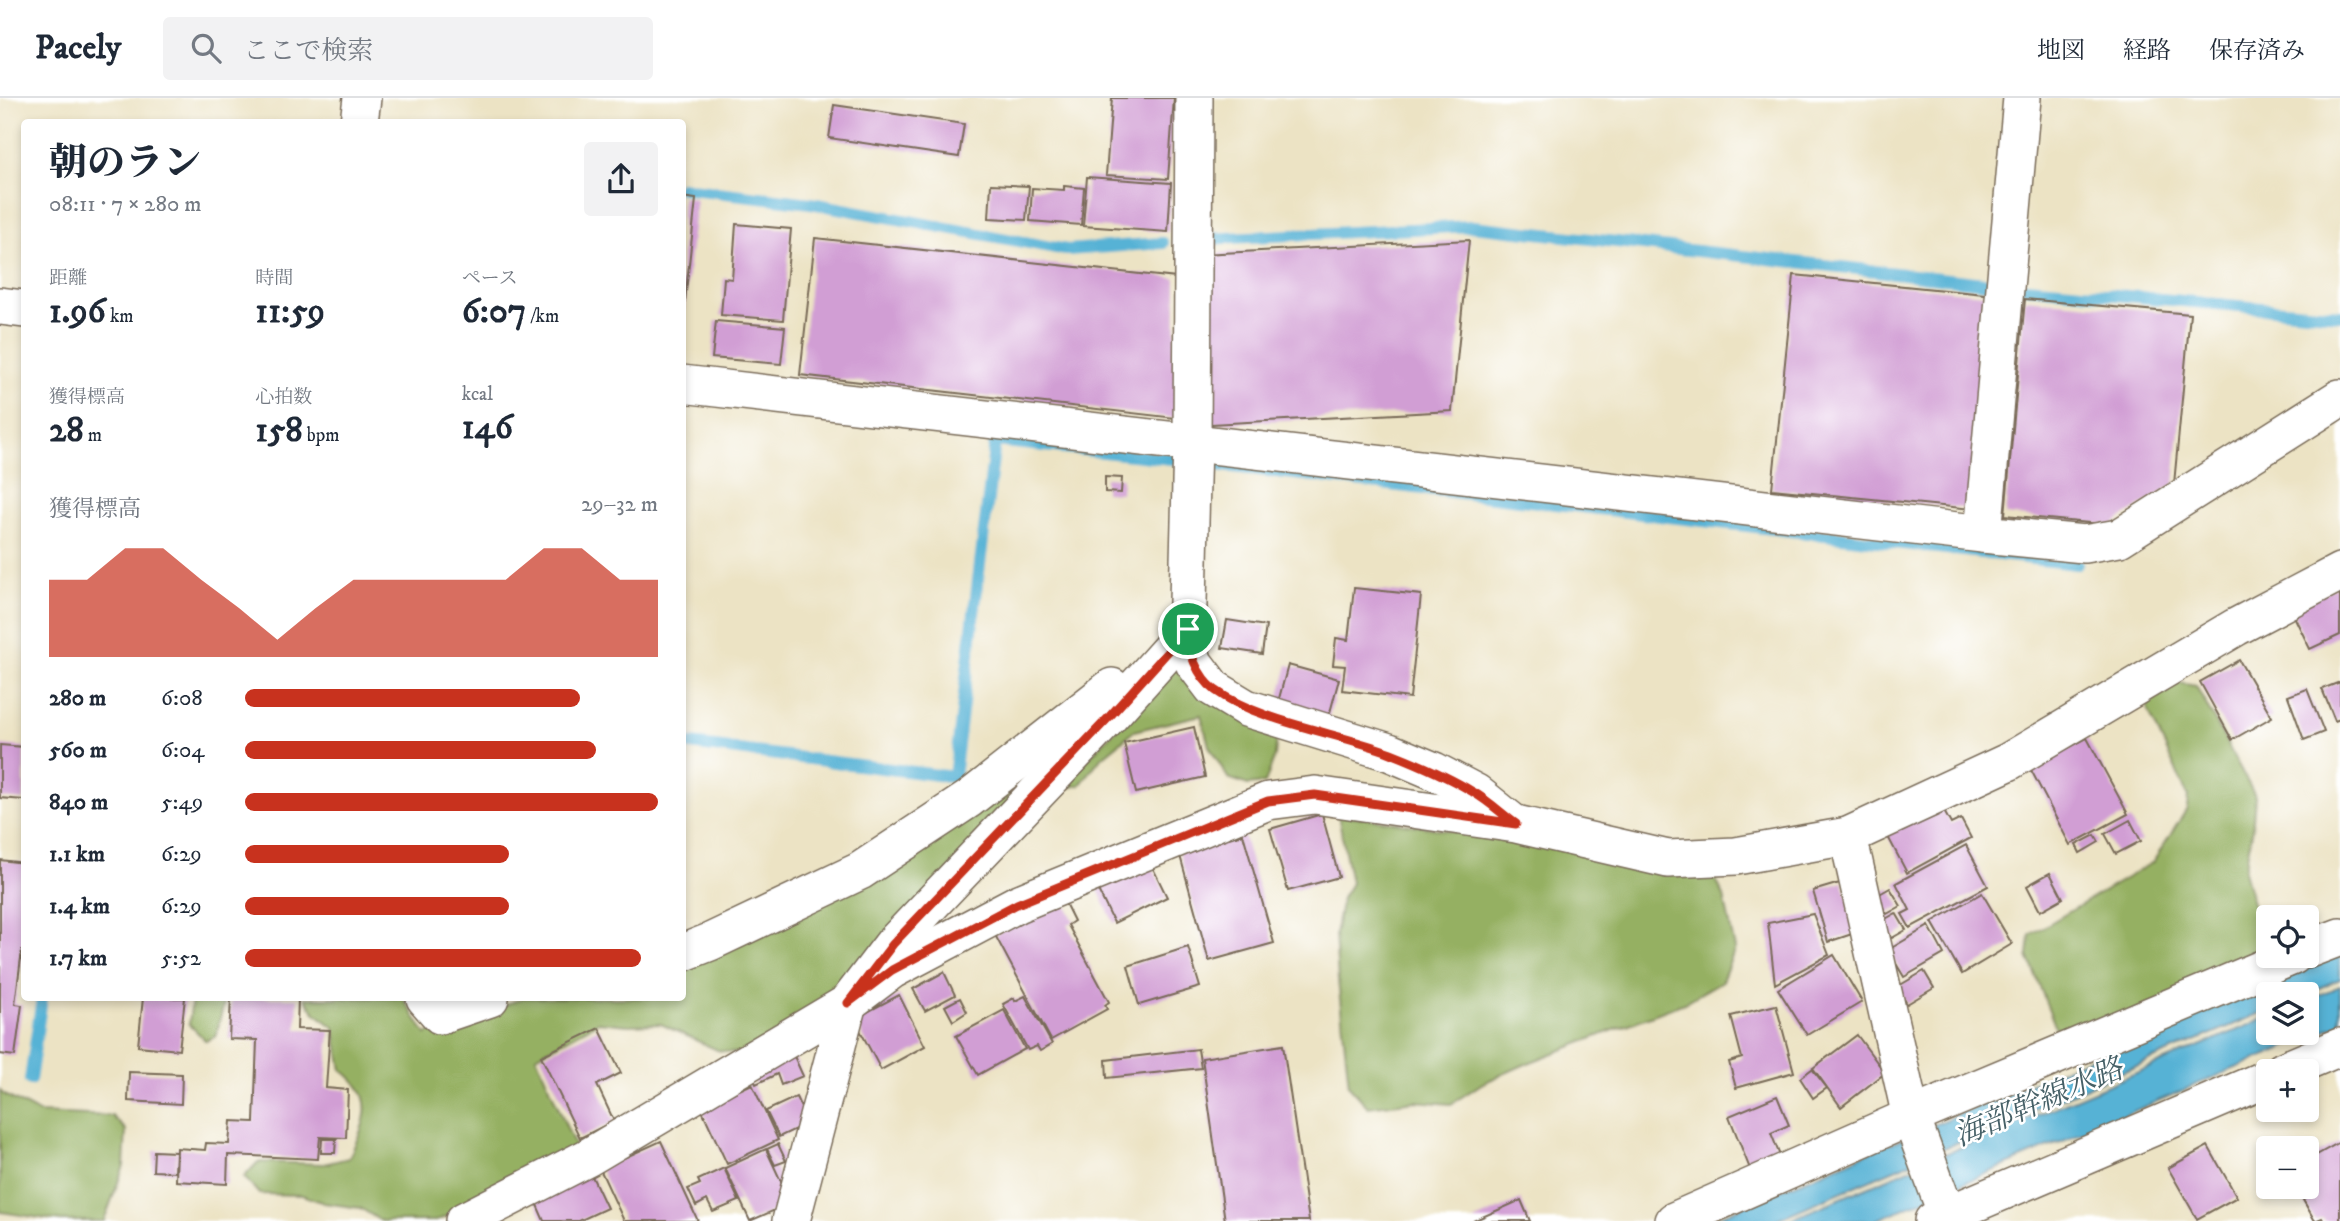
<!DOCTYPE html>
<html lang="ja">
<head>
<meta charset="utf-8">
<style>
	:root { --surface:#fff; --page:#f2f2f3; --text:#1f2937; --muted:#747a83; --line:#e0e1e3; --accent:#c8321e }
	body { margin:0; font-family:"IM FELL DW Pica","Noto Serif JP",serif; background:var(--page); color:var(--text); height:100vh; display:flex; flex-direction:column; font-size:26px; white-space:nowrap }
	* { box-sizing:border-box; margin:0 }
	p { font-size:23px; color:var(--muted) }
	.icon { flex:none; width:38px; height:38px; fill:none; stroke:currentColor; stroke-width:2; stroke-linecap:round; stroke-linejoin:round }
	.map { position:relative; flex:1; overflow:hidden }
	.panel { position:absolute; left:21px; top:21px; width:665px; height:882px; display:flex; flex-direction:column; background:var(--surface); border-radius:7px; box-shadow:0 4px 10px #0003 }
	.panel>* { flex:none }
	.tools { position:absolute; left:2256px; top:807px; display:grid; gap:14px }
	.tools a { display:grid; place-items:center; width:63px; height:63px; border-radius:7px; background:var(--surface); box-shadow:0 4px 10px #0003; font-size:35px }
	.pin { position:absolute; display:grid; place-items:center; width:60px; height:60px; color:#fff; margin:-30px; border:4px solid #fff; border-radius:50%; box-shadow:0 2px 7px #0007 }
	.round { display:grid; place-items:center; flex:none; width:74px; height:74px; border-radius:7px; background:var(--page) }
	.summary { display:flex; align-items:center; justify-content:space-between; height:119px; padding:0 28px }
	h1 { font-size:38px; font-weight:800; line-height:52px }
	.figures { display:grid; grid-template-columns:repeat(3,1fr); gap:10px; height:119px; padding:7px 28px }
	.figures div { display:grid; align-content:center }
	.figures b { font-size:35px; font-weight:800 }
	.figures small { font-size:19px; font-weight:400 }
	.figures p { font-size:19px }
	.chart { height:196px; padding:14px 28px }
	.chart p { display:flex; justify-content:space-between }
	.chart svg { width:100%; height:126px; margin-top:7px; fill:var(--accent); opacity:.7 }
	ul { padding:0 28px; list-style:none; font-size:23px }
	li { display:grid; grid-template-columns:112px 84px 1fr; align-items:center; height:52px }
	li i { height:18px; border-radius:9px; background:var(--accent) }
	header { display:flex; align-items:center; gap:42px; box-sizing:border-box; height:98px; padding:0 35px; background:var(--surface); border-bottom:2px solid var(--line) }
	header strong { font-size:33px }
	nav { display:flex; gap:38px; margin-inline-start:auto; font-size:24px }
	.search { width:490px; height:63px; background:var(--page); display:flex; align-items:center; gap:18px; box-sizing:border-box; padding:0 24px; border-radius:7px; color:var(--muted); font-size:26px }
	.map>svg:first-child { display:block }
	.forest { fill:#95b062; stroke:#686d40; stroke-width:2 }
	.water { fill:#57b2d5; stroke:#496e7a; stroke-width:2 }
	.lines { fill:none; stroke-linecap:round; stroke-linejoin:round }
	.stream { stroke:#57b2d5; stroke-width:12 }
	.building { fill:#d19ed4 }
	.street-casing { stroke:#796b58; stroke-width:40 }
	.street { stroke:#fff; stroke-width:37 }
	.route-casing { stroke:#fff; stroke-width:14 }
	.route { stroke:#c8321e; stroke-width:9 }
	.labels { text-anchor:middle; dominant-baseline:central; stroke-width:5; stroke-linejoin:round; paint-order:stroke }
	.water-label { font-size:30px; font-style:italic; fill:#466067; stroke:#fff }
</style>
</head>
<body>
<header>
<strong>Pacely</strong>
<div class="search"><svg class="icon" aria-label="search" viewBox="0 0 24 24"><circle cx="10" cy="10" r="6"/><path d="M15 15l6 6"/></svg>ここで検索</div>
<nav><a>地図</a><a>経路</a><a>保存済み</a></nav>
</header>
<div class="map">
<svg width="2340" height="1123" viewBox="0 0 2340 1123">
	<rect width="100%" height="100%" fill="#fff"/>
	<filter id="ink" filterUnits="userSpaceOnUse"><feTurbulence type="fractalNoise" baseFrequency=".0143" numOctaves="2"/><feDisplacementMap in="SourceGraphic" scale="14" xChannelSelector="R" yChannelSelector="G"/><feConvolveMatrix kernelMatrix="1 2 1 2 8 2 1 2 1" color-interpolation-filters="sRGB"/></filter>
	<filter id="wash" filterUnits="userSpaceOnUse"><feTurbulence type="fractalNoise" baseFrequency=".00686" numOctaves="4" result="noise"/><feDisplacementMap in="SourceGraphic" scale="28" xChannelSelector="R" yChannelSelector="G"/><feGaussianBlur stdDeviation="1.57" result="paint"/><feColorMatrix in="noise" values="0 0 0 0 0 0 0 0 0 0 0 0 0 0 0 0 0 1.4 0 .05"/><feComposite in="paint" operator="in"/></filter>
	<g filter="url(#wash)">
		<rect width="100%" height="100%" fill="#ece3c4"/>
		<g class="forest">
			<polygon points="1173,571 1190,576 1278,628 1275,658 1265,685 1248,687 1228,680 1209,648 1201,617 1134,633 1100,661 1080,687 1058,692"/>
			<polygon points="2179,585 2196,588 2255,698 2252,734 2244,773 2263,841 2260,858 2062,946 2028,858 2030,837 2153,764 2187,711 2188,698 2147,610 2152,600"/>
			<path d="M1010,692L1008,705L833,901L745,957L717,952L661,926L628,927L598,924L536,958L578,1055L495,1097L436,1123H381L360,1110L324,1105L302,1097L259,1096L244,1079L258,1064L324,1066L349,1060C365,1024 379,1000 342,972L334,929L315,915L305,900H403L426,936L523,900H682L683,865Z"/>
			<polygon points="1338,716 1711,772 1724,798 1735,851 1722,883 1684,905 1528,965 1483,985 1451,1006 1415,1003 1368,1009 1349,988 1338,882 1335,836 1342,800 1351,785"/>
			<polygon points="192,900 225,900 216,938 206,943 189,926"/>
			<polygon points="0,992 3,996 39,1015 112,1018 126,1032 124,1068 104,1123 61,1123 0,1114"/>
		</g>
		<g class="water">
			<polygon points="2340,854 2340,881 2305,896 2268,896 2268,912 1773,1123 1708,1123"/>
			<polygon points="2340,888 2340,926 1874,1123 1787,1123 2268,919 2268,934 2306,934 2307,902"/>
		</g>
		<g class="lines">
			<g class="stream">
				<polyline points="682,90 811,105 1067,152 1163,145"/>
				<polyline points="1208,141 1473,128 1993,186"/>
				<polyline points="2026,189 2340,217"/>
				<polyline points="1207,366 2077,466"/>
				<polyline points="682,645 954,679 995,343 1172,361"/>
				<polyline points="30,982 42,900"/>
			</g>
		</g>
		<g id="blocks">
			<g class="building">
				<polygon points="1112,0 1174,0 1168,81 1106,77"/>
				<polygon points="834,7 964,26 959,59 829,40"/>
				<polygon points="1087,79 1171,85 1168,134 1083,128"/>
				<polygon points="991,86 1029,88 1026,122 989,120"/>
				<polygon points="1064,88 1084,90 1081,127 1030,123 1032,90 1064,92"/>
				<polygon points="682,99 696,101 684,213 682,213"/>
				<polygon points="736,126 791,131 783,222 721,217 724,180 732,181"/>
				<polygon points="815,140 1176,180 1175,320 800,277"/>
				<polygon points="1469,142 1452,313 1211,326 1202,156"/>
				<polygon points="1794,177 1994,197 1972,411 1772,391"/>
				<polygon points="2025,201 2190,216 2174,386 2111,427 2005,417"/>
				<polygon points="716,223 785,229 781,266 712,260"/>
				<polygon points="1105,379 1122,380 1121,395 1105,394"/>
				<polygon points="2340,487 2340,537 2310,551 2291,512"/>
				<polygon points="1354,490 1421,497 1410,600 1342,592 1345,568 1333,567 1336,540 1348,542"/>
				<polygon points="1227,522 1266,528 1262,556 1222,550"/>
				<polygon points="2239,562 2272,619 2232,642 2200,584"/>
				<polygon points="1288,567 1339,581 1328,622 1277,608"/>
				<polygon points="2340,584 2340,621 2335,623 2322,591"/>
				<polygon points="2307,591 2324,634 2304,642 2288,598"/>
				<polygon points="1194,629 1205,679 1136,695 1124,645"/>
				<polygon points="2087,640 2128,716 2070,747 2030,670"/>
				<polygon points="0,647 24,649 24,702 0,700"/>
				<polygon points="1940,706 1951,726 1961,721 1971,740 1907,775 1886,735"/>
				<polygon points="1322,716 1339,779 1288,793 1270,731"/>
				<polygon points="2130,722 2141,743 2116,756 2105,736"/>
				<polygon points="1243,736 1274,845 1209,863 1179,754"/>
				<polygon points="2095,737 2099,744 2080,755 2076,747"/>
				<polygon points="1966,747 1988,788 1910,830 1902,816 1910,812 1896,785"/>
				<polygon points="0,762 24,765 24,852 22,852 15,906 22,907 15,958 0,956"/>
				<polygon points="1149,762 1167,799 1114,825 1096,788"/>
				<polygon points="2050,775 2063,800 2040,813 2027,788"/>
				<polygon points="1843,784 1858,834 1828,844 1813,793"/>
				<polygon points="1890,790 1901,808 1887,816 1876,798"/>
				<polygon points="1982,795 2012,846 1962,876 1932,824"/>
				<polygon points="1063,801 1074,823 1068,827 1109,904 1105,907 1107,911 1051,942 995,837"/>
				<polygon points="1896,815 1906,832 1892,840 1882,823"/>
				<polygon points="1813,816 1829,857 1775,886 1768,825"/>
				<polygon points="1929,828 1944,856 1904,879 1888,852"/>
				<polygon points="1188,849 1200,889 1139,907 1128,868"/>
				<polygon points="1834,857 1862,904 1807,937 1778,891"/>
				<polygon points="1924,873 1934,890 1907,906 1897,889"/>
				<polygon points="944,874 955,897 925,913 913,891"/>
				<polygon points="899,897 925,948 881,972 854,921"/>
				<polygon points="1025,898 1052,946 1040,953 1037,948 1028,952 1003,906 1014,900 1015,903"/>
				<polygon points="143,900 185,900 179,952 138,948"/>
				<polygon points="231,900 298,900 297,931 330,932 326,990 348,992 346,1040 320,1039 318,1061 228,1057 227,1086 176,1083 177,1050 205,1052 206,1045 229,1046 231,1023 254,1024 257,942 229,941"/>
				<polygon points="960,900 967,914 953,923 945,908"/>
				<polygon points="1776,907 1794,974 1736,990 1729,964 1742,960 1731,918"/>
				<polygon points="1004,912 1025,951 978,977 956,938"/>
				<polygon points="599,930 621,975 597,987 614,1023 580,1040 541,958"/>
				<polygon points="1857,937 1885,975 1841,1009 1813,970"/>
				<polygon points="1283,947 1309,1123 1225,1123 1202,960"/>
				<polygon points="1198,951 1201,970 1107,980 1106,962"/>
				<polygon points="793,956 803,978 781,987 777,976 756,986 751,975"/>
				<polygon points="1812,971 1827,990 1813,1000 1800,980"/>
				<polygon points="129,974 182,976 181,1006 128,1003"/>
				<polygon points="752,986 778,1042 727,1066 701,1010"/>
				<polygon points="1777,998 1789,1027 1771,1035 1782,1063 1752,1076 1729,1018"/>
				<polygon points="796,999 808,1025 779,1039 766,1013"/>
				<polygon points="322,1041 336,1041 335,1055 321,1055"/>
				<polygon points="661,1043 698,1123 624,1123 600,1071"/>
				<polygon points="2340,1044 2340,1123 2324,1123 2322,1120 2315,1123 2303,1102 2310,1098 2305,1088 2306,1088 2306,1063"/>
				<polygon points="778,1046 786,1063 775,1067 767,1051"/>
				<polygon points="2208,1048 2237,1099 2197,1121 2168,1070"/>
				<polygon points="766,1051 791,1105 750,1123 725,1070"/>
				<polygon points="154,1053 176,1054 175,1074 153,1073"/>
				<polygon points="724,1070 739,1103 713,1114 707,1102 696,1108 688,1091 700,1086 698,1082"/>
				<polygon points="590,1074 607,1110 579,1123 544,1123 534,1100"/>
				<polygon points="1521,1102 1530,1123 1473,1123"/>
			</g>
		</g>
	</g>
	<g filter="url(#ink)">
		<use href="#blocks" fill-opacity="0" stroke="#796b58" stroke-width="2"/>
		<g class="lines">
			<g class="street-casing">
				<g id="street">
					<polyline points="1194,0 1192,344 1187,544 1194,565 1213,590 1246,610 1389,654 1434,673 1476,695 1512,724"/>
					<polyline points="359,24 362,0"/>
					<polyline points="0,208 24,211"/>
					<polyline points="682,286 1983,436 2022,0"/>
					<polyline points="1983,436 2084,446 2119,440 2340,300"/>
					<polyline points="1848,738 1911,1019 1941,1101 1949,1116"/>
					<polyline points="2306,852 2340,839"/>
					<polyline points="682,855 710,844 860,773 969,701 1112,589"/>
					<polyline points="425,900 440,917 490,900"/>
					<polyline points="2283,973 2340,949"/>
					<polyline points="464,1123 587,1060 848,905 892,872 1017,806 1268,703 1315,697 1516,726 1668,761 1736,758 1848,738 2008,664 2236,529 2340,474"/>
					<polyline points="791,1123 848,905 893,846 1110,618 1188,531"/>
					<polyline points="1674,1123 1917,1016 2293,858"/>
					<polyline points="1933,1123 2268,980"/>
				</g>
			</g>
			<use href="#street" class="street"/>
		</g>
	</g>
	<g class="lines" filter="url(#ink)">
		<g class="route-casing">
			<path id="route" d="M1188,531C1187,552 1197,578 1215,592C1259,624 1339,635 1391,655C1419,666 1447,678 1473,694C1489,703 1502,716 1516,726L1315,697L1268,703L1017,806L892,872L848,905L893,846L1110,618Z"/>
		</g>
		<use href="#route" class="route"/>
	</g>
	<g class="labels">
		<g class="water-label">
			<text transform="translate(2039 1005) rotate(-23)">海部幹線水路</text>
		</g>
	</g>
</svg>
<div class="tools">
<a><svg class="icon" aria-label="locate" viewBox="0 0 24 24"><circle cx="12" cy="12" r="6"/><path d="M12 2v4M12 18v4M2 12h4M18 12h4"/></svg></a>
<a><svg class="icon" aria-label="layers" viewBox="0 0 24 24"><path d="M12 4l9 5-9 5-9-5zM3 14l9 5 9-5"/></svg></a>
<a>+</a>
<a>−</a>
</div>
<div class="pin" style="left:1188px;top:531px;background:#1e9e55"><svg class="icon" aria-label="arrive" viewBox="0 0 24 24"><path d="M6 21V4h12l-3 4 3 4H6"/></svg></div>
<section class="panel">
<div class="summary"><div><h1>朝のラン</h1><p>08:11 · 7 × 280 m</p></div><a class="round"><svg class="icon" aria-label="share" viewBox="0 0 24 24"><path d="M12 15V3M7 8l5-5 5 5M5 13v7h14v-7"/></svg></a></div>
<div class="figures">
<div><p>距離</p><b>1.96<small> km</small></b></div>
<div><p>時間</p><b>11:59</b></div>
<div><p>ペース</p><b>6:07<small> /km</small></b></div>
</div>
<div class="figures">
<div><p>獲得標高</p><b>28<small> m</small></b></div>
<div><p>心拍数</p><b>158<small> bpm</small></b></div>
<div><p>kcal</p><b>146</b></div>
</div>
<div class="chart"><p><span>獲得標高</span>29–32 m</p>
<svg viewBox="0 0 160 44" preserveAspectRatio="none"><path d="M0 44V17L10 17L20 6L30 6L40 17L50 27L60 38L70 27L80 17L90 17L100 17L110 17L120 17L130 6L140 6L150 17L160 17V44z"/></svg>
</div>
<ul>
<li><b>280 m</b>6:08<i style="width:81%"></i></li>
<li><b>560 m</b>6:04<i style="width:85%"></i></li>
<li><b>840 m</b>5:49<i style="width:100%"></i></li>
<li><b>1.1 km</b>6:29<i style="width:64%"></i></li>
<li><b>1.4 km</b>6:29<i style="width:64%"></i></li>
<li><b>1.7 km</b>5:52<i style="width:96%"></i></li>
</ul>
</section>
</div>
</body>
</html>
